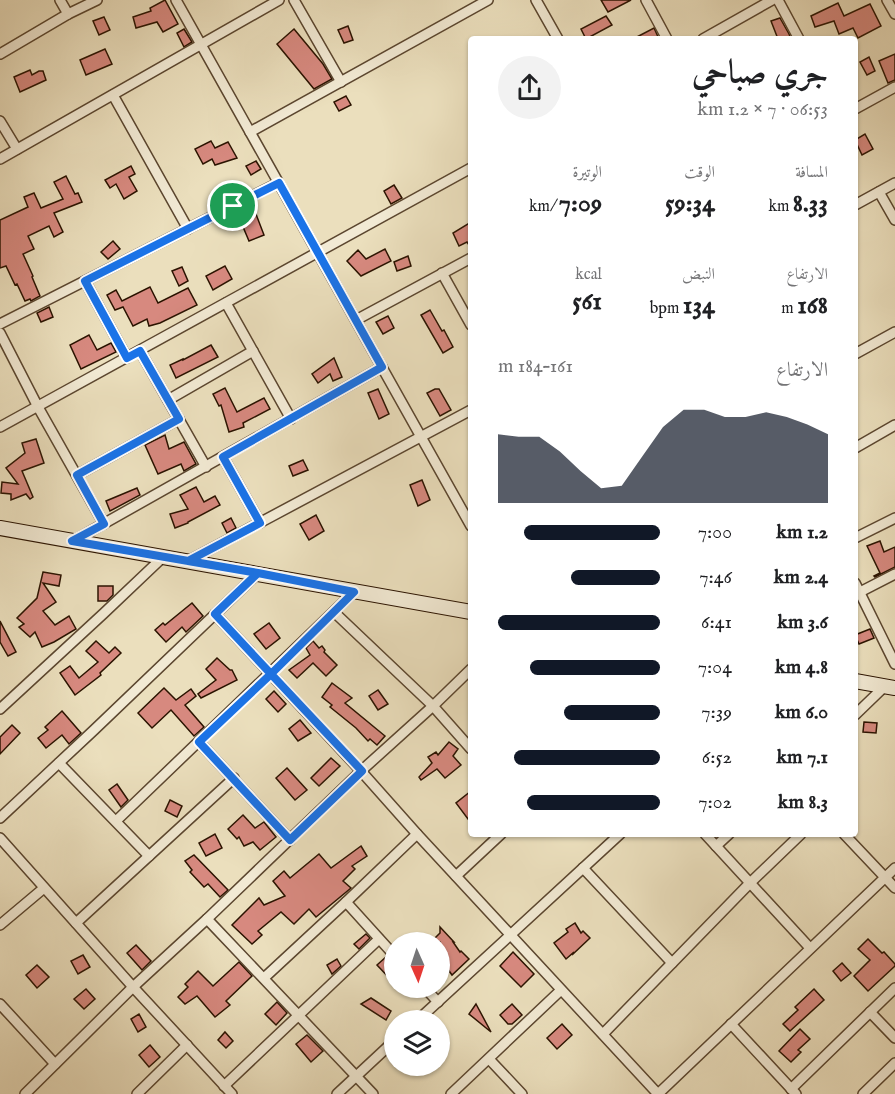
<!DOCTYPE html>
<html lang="ar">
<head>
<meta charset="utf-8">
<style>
	:root { --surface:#fff; --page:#f2f2f2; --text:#202124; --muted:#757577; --accent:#111827 }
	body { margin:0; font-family:"IM FELL English",Amiri,serif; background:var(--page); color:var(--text); direction:rtl; height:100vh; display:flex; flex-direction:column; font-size:22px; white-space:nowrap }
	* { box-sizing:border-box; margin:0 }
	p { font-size:20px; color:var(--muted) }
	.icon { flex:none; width:33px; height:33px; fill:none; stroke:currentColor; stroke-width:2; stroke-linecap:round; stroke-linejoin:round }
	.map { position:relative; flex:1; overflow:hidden; direction:ltr }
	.sheet { position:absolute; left:468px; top:36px; width:390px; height:801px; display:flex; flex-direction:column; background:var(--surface); border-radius:6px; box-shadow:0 2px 4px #0004; direction:rtl }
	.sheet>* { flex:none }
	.needle { width:39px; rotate:177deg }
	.buttons { position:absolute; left:384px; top:932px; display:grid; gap:12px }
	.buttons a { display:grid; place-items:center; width:66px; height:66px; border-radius:50%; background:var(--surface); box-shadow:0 2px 4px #0004; font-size:30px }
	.pin { position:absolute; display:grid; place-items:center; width:51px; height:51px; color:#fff; margin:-26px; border:3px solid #fff; border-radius:50%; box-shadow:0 2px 6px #0007 }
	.round { display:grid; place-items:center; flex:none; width:63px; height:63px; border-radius:32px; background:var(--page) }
	.headline { display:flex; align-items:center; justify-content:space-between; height:102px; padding:0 30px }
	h1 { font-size:33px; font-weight:800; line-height:45px }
	.stats { display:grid; grid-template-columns:repeat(3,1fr); gap:9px; height:102px; padding:6px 30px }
	.stats div { display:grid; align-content:center }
	.stats b { font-size:26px; font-weight:800 }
	.stats small { font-size:16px; font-weight:400 }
	.stats p { font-size:16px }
	.chart { height:168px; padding:12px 30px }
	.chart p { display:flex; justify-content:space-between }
	.chart svg { width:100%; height:108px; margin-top:6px; fill:var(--accent); opacity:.7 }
	ul { padding:0 30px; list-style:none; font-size:20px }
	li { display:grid; grid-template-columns:96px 72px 1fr; align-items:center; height:45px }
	li i { height:15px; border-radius:8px; background:var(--accent) }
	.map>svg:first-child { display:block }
	.building { fill:#d7897f; stroke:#2b1300; stroke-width:1.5 }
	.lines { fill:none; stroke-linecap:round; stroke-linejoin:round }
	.street-casing { stroke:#5b462f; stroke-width:12 }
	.secondary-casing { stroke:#2b1300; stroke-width:16 }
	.street { stroke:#f2ead4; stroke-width:9 }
	.secondary { stroke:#f2ead4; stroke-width:14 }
	.route-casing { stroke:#fff; stroke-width:12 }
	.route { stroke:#1a73e8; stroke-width:8 }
</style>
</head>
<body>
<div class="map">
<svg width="895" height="1094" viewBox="0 0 895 1094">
	<rect width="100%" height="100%" fill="#ebdfbd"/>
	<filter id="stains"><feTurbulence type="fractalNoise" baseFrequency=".00333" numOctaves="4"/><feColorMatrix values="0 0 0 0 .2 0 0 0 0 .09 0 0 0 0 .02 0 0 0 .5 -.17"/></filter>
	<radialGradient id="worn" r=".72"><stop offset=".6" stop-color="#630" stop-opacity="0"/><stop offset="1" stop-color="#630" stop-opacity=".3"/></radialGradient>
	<g class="building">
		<polygon points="165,0 178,24 163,32 157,22 136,28 133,17 151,11 150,8"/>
		<polygon points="601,0 631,0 608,12"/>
		<polygon points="838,3 844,16 870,4 881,26 858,38 853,28 839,34 834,21 815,27 811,16"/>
		<polygon points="606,16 612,25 586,39 581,29"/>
		<polygon points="104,17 110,30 99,35 93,21"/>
		<polygon points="780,18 789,34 791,39 778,39 771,21"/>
		<polygon points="348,26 353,40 344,43 338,30"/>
		<polygon points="654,28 659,39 633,39"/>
		<polygon points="184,29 192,42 184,47 177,33"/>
		<polygon points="294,29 323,64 332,79 314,89 277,44"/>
		<polygon points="105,49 112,64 86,75 80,60"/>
		<polygon points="895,54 895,80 888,83 879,61"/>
		<polygon points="869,57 875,71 867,75 860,62"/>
		<polygon points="30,70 32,75 39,71 43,71 46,80 20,92 14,77"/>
		<polygon points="346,96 351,105 339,111 334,102"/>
		<polygon points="865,134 873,149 862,155 855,140"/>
		<polygon points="211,141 215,148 228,142 237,158 215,165 212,159 203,164 195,149"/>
		<polygon points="256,161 261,169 251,175 246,166"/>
		<polygon points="131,166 135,174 129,177 137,191 124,199 116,184 110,188 105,180"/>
		<polygon points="66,176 75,194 78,193 82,202 54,213 63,232 54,237 49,226 28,236 34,249 23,254 33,276 32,277 40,296 31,301 30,299 25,301 17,284 15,285 6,266 0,268 0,220 28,207 24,197 34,193 41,208 63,199 54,182"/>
		<polygon points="394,185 402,198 391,204 384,191"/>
		<polygon points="254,209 264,235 249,241 238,215"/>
		<polygon points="471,222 471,248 467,242 459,246 453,233"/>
		<polygon points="113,241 120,249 108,259 101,252"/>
		<polygon points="385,249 391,261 361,276 347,261 358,250 366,259"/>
		<polygon points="408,256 411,266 397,271 394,262"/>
		<polygon points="225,266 232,279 213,290 206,276"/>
		<polygon points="182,267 188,281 179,286 172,271"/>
		<polygon points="150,287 158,303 188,288 197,305 160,323 149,326 147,319 133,326 123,307 115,310 107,295 116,290 122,301"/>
		<polygon points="49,307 53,317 41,322 37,313"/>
		<polygon points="430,310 442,331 444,330 453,347 443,353 421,315"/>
		<polygon points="388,316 394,328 383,334 376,322"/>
		<polygon points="89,335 97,350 111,343 116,352 81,369 70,345"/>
		<polygon points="211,345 218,357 176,378 170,365 183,359 183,360"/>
		<polygon points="334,358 342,377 333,381 330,374 318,383 312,374"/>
		<polygon points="225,388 237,412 264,398 270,409 243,423 244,427 229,432 221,405 219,406 213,394"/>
		<polygon points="378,389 389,414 379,419 368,393"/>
		<polygon points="435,389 439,389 451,410 440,416 427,393"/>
		<polygon points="165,435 169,449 184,442 196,464 184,471 181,464 158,474 145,445"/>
		<polygon points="36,439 44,463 22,471 33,497 30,499 26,494 11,500 11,494 1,493 2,482 18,484 6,468 25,453 22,443"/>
		<polygon points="303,460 308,470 293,476 289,466"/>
		<polygon points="422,480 430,500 418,506 410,485"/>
		<polygon points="196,487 204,502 215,496 220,505 188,522 188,523 175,528 170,514 188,509 180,495"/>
		<polygon points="137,488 140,495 110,511 106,501"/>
		<polygon points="316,515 324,531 309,540 300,524"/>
		<polygon points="231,518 236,528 227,533 222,523"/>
		<polygon points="880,541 884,552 895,547 895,567 875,577 874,576 880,573 867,546"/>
		<polygon points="43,572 61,575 59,586 43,583 56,602 43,611 55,625 69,616 76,629 54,642 42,647 35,632 30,637 19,627 24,624 17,618 37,598"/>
		<polygon points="98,586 113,586 113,595 107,601 98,601"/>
		<polygon points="192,603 203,616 186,632 182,627 166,642 155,630 163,623 165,625"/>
		<polygon points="0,621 16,652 8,656 0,642"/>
		<polygon points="269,623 280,638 266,649 254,634"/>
		<polygon points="870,629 874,638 859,644 855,635"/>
		<polygon points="96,641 109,653 115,647 121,653 100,673 101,675 75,695 60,673 70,666 79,678 98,662 86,651"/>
		<polygon points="313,641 319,648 322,646 325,650 324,652 337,665 326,676 313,663 297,678 289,670 310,655 306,648"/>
		<polygon points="217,658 230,670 232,670 237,680 201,698 198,694 216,680 206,669"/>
		<polygon points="332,683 352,698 345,703 385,736 377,745 370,739 368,741 356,728 330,707 332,705 322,697"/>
		<polygon points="164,688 176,700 191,689 196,696 185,705 204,727 194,736 171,710 152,728 138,713"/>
		<polygon points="378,690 388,704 378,710 369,696"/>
		<polygon points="274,691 286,704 278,712 266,699"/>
		<polygon points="62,711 81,733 69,744 62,735 46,748 38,738 48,730 45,727"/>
		<polygon points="300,720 311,733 298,741 289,729"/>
		<polygon points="864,722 877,723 876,733 863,732"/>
		<polygon points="12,725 20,733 0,754 0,737"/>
		<polygon points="449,742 458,749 453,756 461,765 445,778 437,769 421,780 419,777 432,763 428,757 436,752 438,755"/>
		<polygon points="331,758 340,766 319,786 311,778"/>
		<polygon points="287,768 307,790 295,800 276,778"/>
		<polygon points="117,784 128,800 121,807 109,790"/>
		<polygon points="471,791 471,823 456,803"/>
		<polygon points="170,800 182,806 177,817 165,811"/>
		<polygon points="243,815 255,828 264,822 276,837 260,850 253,842 244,846 239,837 237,839 228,829"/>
		<polygon points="215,834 222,848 206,856 199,843"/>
		<polygon points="361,846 367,856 352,866 355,869 343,881 351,888 316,917 309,909 294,924 281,912 258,931 262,935 252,944 232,925 259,898 264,905 285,896 273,881 284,871 290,878 319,854 331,868"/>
		<polygon points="194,855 228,890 220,897 208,884 204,887 190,872 192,870 185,861"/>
		<polygon points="575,923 581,933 583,931 590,938 573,954 573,953 566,959 554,943 568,932 566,929"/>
		<polygon points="440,927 454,942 453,942 460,952 461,951 469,959 452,975 440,958 440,942 431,942 440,933"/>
		<polygon points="366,934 370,938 359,949 354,944"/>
		<polygon points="868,939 882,953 884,952 895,964 895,966 868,991 854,976 870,960 858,949"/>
		<polygon points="136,945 151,961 142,970 127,953"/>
		<polygon points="513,952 534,974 521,987 500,966"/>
		<polygon points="83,955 90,967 78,974 71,961"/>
		<polygon points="386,957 391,961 394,962 394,983 377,965"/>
		<polygon points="337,959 341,966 332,974 327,965"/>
		<polygon points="239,962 252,976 226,1001 230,1005 215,1017 197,996 185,1004 178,997 188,987 185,984 198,971 213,986"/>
		<polygon points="842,963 851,973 841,981 833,971"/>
		<polygon points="37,965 49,977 37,988 26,975"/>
		<polygon points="86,989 95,999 84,1009 74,999"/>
		<polygon points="814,989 824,1000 790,1031 783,1024 798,1010 795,1007"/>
		<polygon points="371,998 391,1011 386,1020 361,1004"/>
		<polygon points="277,1002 287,1013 276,1025 265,1014"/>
		<polygon points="476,1004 491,1032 469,1014"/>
		<polygon points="512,1004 522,1015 512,1024 508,1024 500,1015"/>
		<polygon points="139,1014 146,1027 138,1032 131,1019"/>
		<polygon points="562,1024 572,1035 557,1049 547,1038"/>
		<polygon points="800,1029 810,1039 798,1050 801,1052 791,1062 779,1051"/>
		<polygon points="225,1032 233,1041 226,1048 218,1040"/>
		<polygon points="307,1035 323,1051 311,1062 296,1044"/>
		<polygon points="150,1045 160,1057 149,1067 139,1055"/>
	</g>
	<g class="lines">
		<g class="street-casing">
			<g id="street">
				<polyline points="60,0 68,14"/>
				<polyline points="176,0 471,526"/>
				<polyline points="294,0 341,82"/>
				<polyline points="536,0 558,39"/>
				<polyline points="646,0 667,39"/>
				<polyline points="778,0 799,39"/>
				<polyline points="887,0 895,14"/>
				<polyline points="703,39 772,0"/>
				<polyline points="0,54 68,14 97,0"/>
				<polyline points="113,95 188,229"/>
				<polyline points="855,109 895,87"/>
				<polyline points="0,121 17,149"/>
				<polyline points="250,132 488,0"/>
				<polyline points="0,159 279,0"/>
				<polyline points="879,192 895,220"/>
				<polyline points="855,205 895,183"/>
				<polyline points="442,273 471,325"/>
				<polyline points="85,281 127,358"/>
				<polyline points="226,303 291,419"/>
				<polyline points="356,320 471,258"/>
				<polyline points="0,324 278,183"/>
				<polyline points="0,333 38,407 104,524"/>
				<polyline points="140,351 206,467"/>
				<polyline points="855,354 895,332"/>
				<polyline points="168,400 253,351"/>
				<polyline points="0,427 471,168"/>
				<polyline points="855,448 895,425"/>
				<polyline points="223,457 260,523"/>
				<polyline points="77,475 179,419"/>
				<polyline points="855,538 895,518"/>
				<polyline points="73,541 382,367"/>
				<polyline points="188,561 471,410"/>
				<polyline points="855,583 895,664"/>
				<polyline points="860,592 895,574"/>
				<polyline points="334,612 433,706 471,749"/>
				<polyline points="215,614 361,771 417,834 658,1094 895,868"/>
				<polyline points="0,709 103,614 162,558"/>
				<polyline points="855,715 885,686"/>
				<polyline points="199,742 290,840"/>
				<polyline points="59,763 149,856"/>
				<polyline points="0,818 94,730 258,573"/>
				<polyline points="116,821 354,592"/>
				<polyline points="705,834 810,948"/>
				<polyline points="844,834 895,888"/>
				<polyline points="0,838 133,987 232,1094"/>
				<polyline points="716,846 729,834"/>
				<polyline points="583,868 672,963"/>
				<polyline points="456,876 501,834"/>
				<polyline points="346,902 394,955"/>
				<polyline points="207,919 373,1094"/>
				<polyline points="76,923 234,778"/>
				<polyline points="0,925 44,888"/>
				<polyline points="264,978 346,902 417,834"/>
				<polyline points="424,987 438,1002"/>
				<polyline points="0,1004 55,1064"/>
				<polyline points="870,1012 895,1038"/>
				<polyline points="418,1020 620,834"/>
				<polyline points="731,1024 796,1094"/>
				<polyline points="603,1034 750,883 801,834"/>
				<polyline points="489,1059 522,1094"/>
				<polyline points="224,1086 379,939"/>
				<polyline points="791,1089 895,988"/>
				<polyline points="25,1094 133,987 207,919 361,771 433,706 471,669"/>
				<polyline points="137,1094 187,1045"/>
				<polyline points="337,1094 394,1041"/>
				<polyline points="451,1094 561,990"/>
				<polyline points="863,1094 895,1063"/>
			</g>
		</g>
		<g class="secondary-casing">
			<g id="secondary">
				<polyline points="0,528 471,612"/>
				<polyline points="855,681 895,688"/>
			</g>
		</g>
		<use href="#street" class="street"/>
		<use href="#secondary" class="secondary"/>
	</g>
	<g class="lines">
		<g class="route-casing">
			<polyline id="route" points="233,206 85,281 127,358 140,351 179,419 77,475 104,524 72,541 258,573 215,614 271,674 199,742 290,840 362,771 271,674 354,592 258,573 188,561 260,523 223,457 382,367 279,183 233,206"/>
		</g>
		<use href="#route" class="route"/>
	</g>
	<rect width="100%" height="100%" filter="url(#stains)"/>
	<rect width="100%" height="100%" fill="url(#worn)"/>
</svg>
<div class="buttons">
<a><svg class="needle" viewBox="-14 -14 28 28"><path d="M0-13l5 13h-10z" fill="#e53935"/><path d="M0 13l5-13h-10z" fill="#757577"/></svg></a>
<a><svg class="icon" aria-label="layers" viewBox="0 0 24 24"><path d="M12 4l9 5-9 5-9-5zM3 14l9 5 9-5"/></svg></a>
</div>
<div class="pin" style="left:233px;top:206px;background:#1e9e55"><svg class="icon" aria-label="arrive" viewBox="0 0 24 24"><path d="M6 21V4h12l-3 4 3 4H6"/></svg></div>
<section class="sheet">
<div class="headline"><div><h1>جري صباحي</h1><p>06:53 · 7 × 1.2 km</p></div><a class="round"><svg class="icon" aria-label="share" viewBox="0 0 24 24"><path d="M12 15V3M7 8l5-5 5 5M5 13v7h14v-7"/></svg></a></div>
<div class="stats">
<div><p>المسافة</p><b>8.33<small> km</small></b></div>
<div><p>الوقت</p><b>59:34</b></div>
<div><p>الوتيرة</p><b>7:09<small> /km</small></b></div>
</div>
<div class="stats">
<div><p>الارتفاع</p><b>168<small> m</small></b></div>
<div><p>النبض</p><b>134<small> bpm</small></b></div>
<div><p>kcal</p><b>561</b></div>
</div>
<div class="chart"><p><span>الارتفاع</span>161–184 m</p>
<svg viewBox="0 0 160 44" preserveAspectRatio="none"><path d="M0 44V16L10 17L20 17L30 23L40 31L50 38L60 37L70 25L80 13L90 6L100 6L110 9L120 9L130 7L140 9L150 12L160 16V44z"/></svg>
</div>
<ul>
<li><b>1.2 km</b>7:00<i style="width:84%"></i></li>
<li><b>2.4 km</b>7:46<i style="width:55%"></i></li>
<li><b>3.6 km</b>6:41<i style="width:100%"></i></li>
<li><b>4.8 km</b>7:04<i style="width:80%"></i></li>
<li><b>6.0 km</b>7:39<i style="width:59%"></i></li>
<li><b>7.1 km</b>6:52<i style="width:90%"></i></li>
<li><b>8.3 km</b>7:02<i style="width:82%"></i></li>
</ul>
</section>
</div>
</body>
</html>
